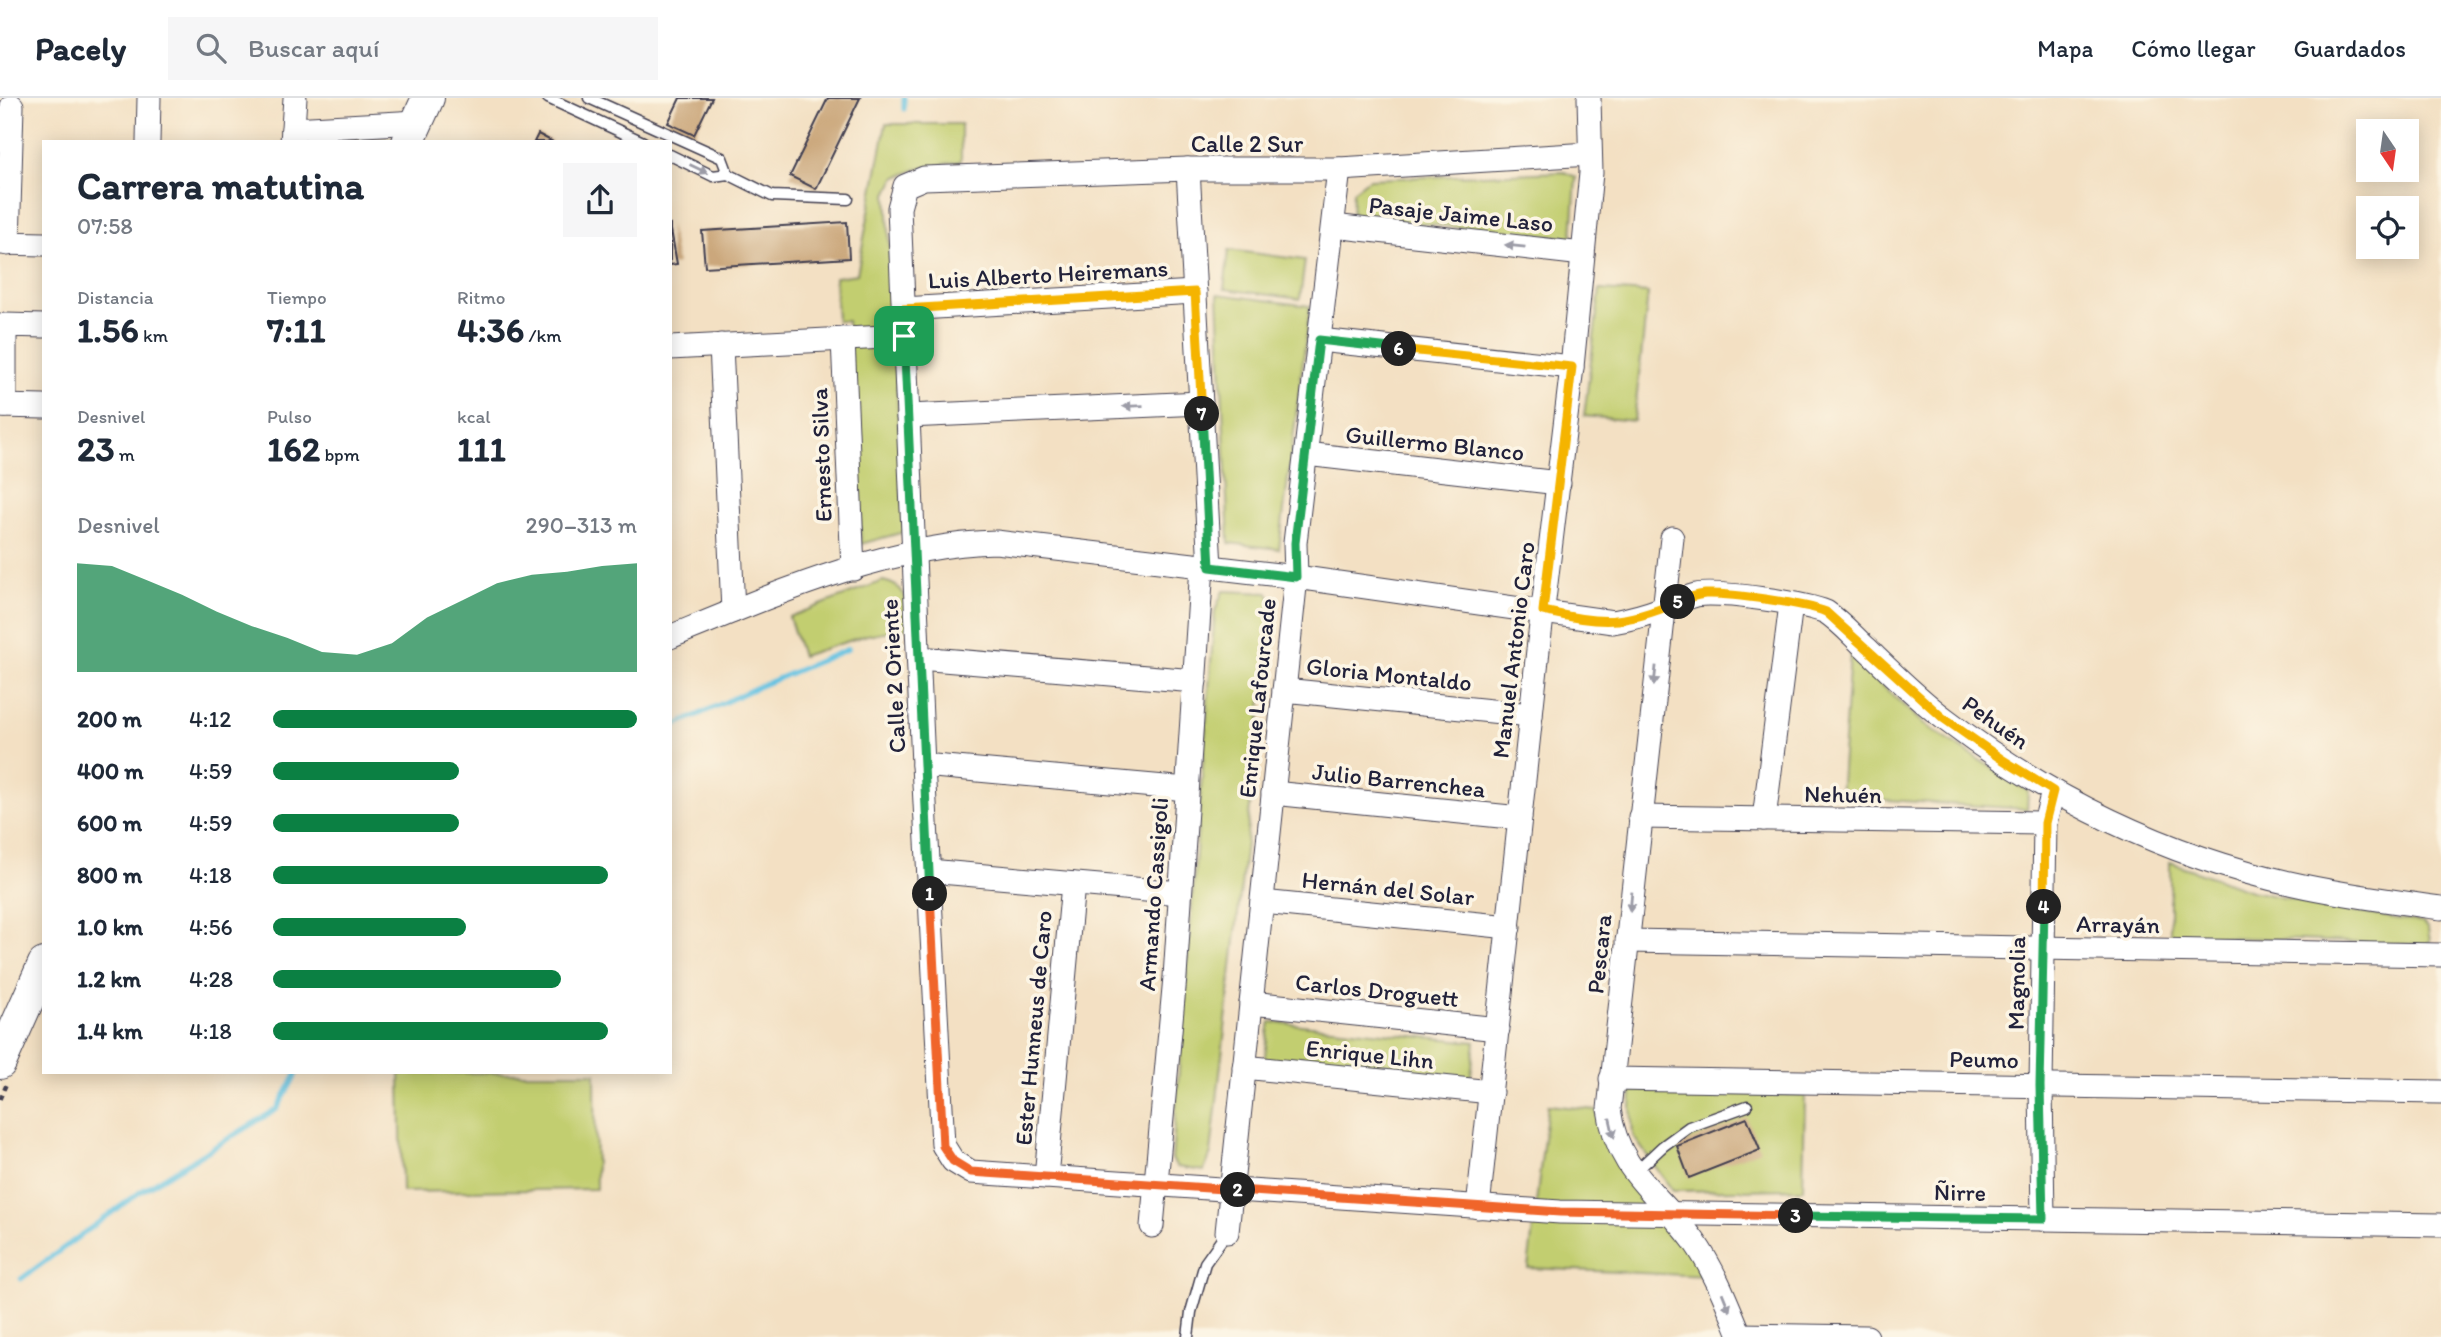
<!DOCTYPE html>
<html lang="es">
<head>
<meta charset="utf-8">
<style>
	:root { --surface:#fff; --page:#f6f6f7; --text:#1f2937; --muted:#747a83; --line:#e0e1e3; --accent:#0b8043 }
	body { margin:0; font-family:Itim,sans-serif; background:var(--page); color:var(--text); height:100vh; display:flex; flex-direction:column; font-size:26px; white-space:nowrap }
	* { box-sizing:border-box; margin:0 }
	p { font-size:23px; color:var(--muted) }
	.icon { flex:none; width:38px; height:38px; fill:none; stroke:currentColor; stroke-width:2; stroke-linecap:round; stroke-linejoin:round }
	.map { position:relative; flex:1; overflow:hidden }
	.details { position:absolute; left:42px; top:42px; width:630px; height:934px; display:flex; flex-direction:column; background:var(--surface); border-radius:0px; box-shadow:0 4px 18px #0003 }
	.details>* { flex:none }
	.needle { width:46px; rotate:167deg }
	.fabs { position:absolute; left:2356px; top:21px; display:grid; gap:14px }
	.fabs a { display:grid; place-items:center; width:63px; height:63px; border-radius:0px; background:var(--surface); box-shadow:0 4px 18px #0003; font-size:35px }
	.pin { position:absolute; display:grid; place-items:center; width:60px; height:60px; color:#fff; margin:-30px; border-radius:14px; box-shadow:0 4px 10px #0006 }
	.km { position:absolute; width:35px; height:35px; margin:-18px; border-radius:50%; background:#222; color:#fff; font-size:19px; line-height:35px; text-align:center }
	.round { display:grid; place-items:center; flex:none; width:74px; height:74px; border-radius:0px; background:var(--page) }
	.overview { display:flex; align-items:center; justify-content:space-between; height:119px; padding:0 35px }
	h1 { font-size:38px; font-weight:700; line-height:52px }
	.metrics { display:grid; grid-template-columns:repeat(3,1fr); gap:10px; height:119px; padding:7px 35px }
	.metrics div { display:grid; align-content:center }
	.metrics b { font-size:35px; font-weight:700 }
	.metrics small { font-size:19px; font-weight:400 }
	.metrics p { font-size:19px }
	.chart { height:196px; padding:14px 35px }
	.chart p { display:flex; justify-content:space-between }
	.chart svg { width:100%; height:126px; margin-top:7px; fill:var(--accent); opacity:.7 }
	ul { padding:0 35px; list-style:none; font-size:23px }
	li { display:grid; grid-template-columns:112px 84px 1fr; align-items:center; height:52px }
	li i { height:18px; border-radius:9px; background:var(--accent) }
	header { display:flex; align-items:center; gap:42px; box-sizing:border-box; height:98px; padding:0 35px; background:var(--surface); border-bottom:2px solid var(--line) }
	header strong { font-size:33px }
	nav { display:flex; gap:38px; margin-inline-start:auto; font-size:24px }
	.search { width:490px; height:63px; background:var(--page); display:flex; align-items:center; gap:18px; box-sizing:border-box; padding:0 24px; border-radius:0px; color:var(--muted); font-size:26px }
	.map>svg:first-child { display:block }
	.green { fill:#c2ce70; stroke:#727856; stroke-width:2 }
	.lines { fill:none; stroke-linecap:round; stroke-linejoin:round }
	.stream { stroke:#64c2e2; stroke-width:5 }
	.building { fill:#cba77c }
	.service-casing { stroke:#413e4f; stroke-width:13 }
	.minor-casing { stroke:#413e4f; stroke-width:25 }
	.secondary-casing { stroke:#413e4f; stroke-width:34 }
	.path { stroke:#413e4f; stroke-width:3.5; stroke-dasharray:5 5; stroke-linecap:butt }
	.service { stroke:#fff; stroke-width:10 }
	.minor { stroke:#fff; stroke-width:23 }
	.secondary { stroke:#fff; stroke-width:32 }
	.oneway { fill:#9c9ca7 }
	.split-1-casing { stroke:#fff; stroke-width:14 }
	.split-2-casing { stroke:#fff; stroke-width:14 }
	.split-3-casing { stroke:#fff; stroke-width:14 }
	.split-4-casing { stroke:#fff; stroke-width:14 }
	.split-5-casing { stroke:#fff; stroke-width:14 }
	.split-6-casing { stroke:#fff; stroke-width:14 }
	.split-7-casing { stroke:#fff; stroke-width:14 }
	.split-8-casing { stroke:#fff; stroke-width:14 }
	.split-1 { stroke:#22a559; stroke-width:9 }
	.split-2 { stroke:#f0652b; stroke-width:9 }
	.split-3 { stroke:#f0652b; stroke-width:9 }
	.split-4 { stroke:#22a559; stroke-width:9 }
	.split-5 { stroke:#f5b400; stroke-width:9 }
	.split-6 { stroke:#f5b400; stroke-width:9 }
	.split-7 { stroke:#22a559; stroke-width:9 }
	.split-8 { stroke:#f5b400; stroke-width:9 }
	.labels { text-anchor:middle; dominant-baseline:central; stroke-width:7; stroke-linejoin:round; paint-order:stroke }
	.street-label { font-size:24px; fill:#22223b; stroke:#fcf5e5 }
</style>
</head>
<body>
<header>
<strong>Pacely</strong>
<div class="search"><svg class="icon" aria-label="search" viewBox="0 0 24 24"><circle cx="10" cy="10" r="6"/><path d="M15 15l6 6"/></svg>Buscar aquí</div>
<nav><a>Mapa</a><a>Cómo llegar</a><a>Guardados</a></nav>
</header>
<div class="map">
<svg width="2441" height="1239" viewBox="0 0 2441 1239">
	<rect width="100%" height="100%" fill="#fcf5e5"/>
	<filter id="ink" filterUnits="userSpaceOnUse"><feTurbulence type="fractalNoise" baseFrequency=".0143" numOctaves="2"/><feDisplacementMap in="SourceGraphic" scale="14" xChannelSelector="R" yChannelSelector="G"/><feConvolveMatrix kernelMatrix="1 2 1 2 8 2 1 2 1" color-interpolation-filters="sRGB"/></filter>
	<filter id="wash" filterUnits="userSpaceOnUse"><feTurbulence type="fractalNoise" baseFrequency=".00686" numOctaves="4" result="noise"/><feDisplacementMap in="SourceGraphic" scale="28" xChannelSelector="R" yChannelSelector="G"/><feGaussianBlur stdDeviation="1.57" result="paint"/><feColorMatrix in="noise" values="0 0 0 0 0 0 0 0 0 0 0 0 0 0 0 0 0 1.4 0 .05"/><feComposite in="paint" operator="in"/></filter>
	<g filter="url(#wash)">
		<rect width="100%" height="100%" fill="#f3e0c3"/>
		<g class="green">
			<polygon points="886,26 961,26 961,63 917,71 895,80 887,96 904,434 861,446 847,223 837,223 835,179 857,176"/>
			<polygon points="309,40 393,41 391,44 307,44"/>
			<polygon points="1564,74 1576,79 1572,140 1352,119 1353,93 1369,81"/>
			<polygon points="1229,152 1305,162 1300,201 1224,191"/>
			<polygon points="1600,192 1648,195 1634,323 1584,318"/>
			<polygon points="1218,196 1310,208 1279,451 1229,445"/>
			<path d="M883,483C911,489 906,506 908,530L867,537L802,558L789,519Z"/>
			<polygon points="1223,493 1268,495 1273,505 1211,1055 1204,1073 1177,1069 1172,1061 1215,513"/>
			<polygon points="1850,557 1923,626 2028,693 2027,711 1840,699"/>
			<polygon points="2170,764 2251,793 2337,811 2423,825 2428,831 2430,843 2425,847 2170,837"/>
			<polygon points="1270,924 1475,944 1470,985 1264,963"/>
			<polygon points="400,975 595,975 596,1091 402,1094"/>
			<polygon points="1632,992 1805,997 1803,1091 1673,1093 1633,1038 1631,1009"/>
			<polygon points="1548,1007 1596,1012 1605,1047 1706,1178 1528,1170"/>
		</g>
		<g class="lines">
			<g class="stream">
				<polyline points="904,0 904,11"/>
				<polyline points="670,630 753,591 848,551"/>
				<polyline points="21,1181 140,1094 277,1011 297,975"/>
			</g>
		</g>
		<g id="blocks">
			<g class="building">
				<polygon points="680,0 712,0 694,37 668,25"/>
				<polygon points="828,0 860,0 816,91 790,78"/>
				<polygon points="538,36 553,44 534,44"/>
				<polygon points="847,124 849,160 705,169 702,133"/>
				<polygon points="670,126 677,166 670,167"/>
				<polygon points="1747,1020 1760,1052 1689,1080 1677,1048"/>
			</g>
		</g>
	</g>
	<g filter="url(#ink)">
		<use href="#blocks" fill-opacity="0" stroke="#413e4f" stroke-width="2"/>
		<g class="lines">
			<g class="service-casing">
				<g id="service">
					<polyline points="548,0 643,44"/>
					<polyline points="589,0 722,60 728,76 772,98 848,101"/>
					<polyline points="670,57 713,78 728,76"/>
					<polyline points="1634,1075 1663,1048 1689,1029 1747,1008"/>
					<polyline points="1188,1239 1191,1214 1205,1165 1227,1134"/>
				</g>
			</g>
			<g class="minor-casing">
				<g id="minor">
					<polyline points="293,31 417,24"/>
					<polyline points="148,44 149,0"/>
					<polyline points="292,44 295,0"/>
					<polyline points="1590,56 1339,71 1188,71 924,80 905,88 899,110 923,667 943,1047 953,1063 971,1074 1560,1114 2441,1127"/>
					<polyline points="1188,71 1210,469"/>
					<polyline points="1333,128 1583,156"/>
					<polyline points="0,145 44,146"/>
					<polyline points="8,146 12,8"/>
					<polyline points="903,211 1195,194"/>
					<polyline points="843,241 853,471"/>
					<polyline points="1319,242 1572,269"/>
					<polyline points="721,247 733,513"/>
					<polyline points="670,250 904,238"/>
					<polyline points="0,308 44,309"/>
					<polyline points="5,308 5,227 44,228"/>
					<polyline points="908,318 1201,305"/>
					<polyline points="1306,356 1559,385"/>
					<path d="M1672,440L1609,1011C1617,1074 1659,1095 1694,1143C1715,1173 1727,1205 1741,1239"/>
					<path d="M670,539C770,498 888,446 996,444L1296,479L1613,524C1630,521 1645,517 1661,511C1673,506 1684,500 1696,497C1719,493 1805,505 1826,514C1841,524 1853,538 1866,550C1891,574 1917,600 1945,621C2048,700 2167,758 2294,786C2342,797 2392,803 2441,810"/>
					<polyline points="919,560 1195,583"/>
					<polyline points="1284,592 1531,617"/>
					<polyline points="923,667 1187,691"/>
					<polyline points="1273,695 1520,720"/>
					<polyline points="1640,719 2045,725"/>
					<polyline points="1764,721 1791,506"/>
					<polyline points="929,773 1180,795"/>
					<polyline points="1262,804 1509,829"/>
					<polyline points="1627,843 2441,857"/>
					<polyline points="1251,905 1498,931"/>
					<polyline points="1244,969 1491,994"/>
					<polyline points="1611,981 2441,994"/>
					<polyline points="1046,1079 1073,786"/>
					<polyline points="1478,1109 1538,552 1572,269 1591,75 1589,0"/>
					<polyline points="2043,1121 2041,988 2045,725 2053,693"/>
					<polyline points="1152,1128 1175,879 1202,468"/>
					<polyline points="1227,1134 1296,479 1295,445 1339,71"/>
					<polyline points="1740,1237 1867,1239"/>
				</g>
			</g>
			<g class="secondary-casing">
				<g id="secondary">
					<polyline points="408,44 428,0"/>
					<polyline points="0,965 44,866"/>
				</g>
			</g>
			<polyline class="path" points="0,1001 6,987"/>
			<use href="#service" class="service"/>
			<use href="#minor" class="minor"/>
			<use href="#secondary" class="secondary"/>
		</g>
		<defs><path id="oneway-solid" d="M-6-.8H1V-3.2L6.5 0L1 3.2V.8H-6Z" transform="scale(1.75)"/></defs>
		<g class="oneway">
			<use href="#oneway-solid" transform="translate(699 71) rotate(26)"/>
			<use href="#oneway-solid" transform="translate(1515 148) rotate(-174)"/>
			<use href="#oneway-solid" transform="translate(1133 308) rotate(178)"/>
			<use href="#oneway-solid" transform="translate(1655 578) rotate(96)"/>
			<use href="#oneway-solid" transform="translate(1631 804) rotate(95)"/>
			<use href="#oneway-solid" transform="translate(1612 1030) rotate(77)"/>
			<use href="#oneway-solid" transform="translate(1726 1204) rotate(68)"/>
		</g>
	</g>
	<g class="lines" filter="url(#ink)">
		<g class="split-1-casing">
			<polyline id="split-1" points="904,238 930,796"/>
		</g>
		<g class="split-2-casing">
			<polyline id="split-2" points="930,796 943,1048 953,1063 971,1074 1238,1092"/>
		</g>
		<g class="split-3-casing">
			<polyline id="split-3" points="1238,1092 1560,1114 1796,1118"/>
		</g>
		<g class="split-4-casing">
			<polyline id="split-4" points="1796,1118 2043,1121 2040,988 2044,809"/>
		</g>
		<g class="split-5-casing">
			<path id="split-5" d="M1678,504C1687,500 1695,497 1705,496C1729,495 1804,505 1826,514L1943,620L2000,660L2053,693L2045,725L2044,809"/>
		</g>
		<g class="split-6-casing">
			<path id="split-6" d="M1399,251L1572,269L1543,513C1602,526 1622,528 1678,504"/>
		</g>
		<g class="split-7-casing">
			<polyline id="split-7" points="1202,316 1210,469 1296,479 1295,445 1319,242 1399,251"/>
		</g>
		<g class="split-8-casing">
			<polyline id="split-8" points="904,238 903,211 1195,194 1202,316"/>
		</g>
		<use href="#split-1" class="split-1"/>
		<use href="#split-2" class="split-2"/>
		<use href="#split-3" class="split-3"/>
		<use href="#split-4" class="split-4"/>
		<use href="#split-5" class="split-5"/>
		<use href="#split-6" class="split-6"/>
		<use href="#split-7" class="split-7"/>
		<use href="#split-8" class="split-8"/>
	</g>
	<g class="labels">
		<g class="street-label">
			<text x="1247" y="45">Calle 2 Sur</text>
			<text transform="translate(1461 116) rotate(6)">Pasaje Jaime Laso</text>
			<text transform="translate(1048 176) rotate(-3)">Luis Alberto Heiremans</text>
			<text transform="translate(1435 345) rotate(6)">Guillermo Blanco</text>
			<text transform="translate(821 357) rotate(-92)">Ernesto Silva</text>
			<text transform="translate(1513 552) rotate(-83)">Manuel Antonio Caro</text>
			<text transform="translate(1389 576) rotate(6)">Gloria Montaldo</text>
			<text transform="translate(893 578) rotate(-93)">Calle 2 Oriente</text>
			<text transform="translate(1257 600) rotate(-84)">Enrique Lafourcade</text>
			<text transform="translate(1996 624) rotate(35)">Pehuén</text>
			<text transform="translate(1399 682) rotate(6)">Julio Barrenchea</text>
			<text transform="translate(1843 696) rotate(1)">Nehuén</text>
			<text transform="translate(1388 790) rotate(6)">Hernán del Solar</text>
			<text transform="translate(1153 796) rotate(-86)">Armando Cassigoli</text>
			<text transform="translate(2118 826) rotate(1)">Arrayán</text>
			<text transform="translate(1599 856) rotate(-84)">Pescara</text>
			<text transform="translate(2016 885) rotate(-89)">Magnolia</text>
			<text transform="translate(1377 892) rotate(6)">Carlos Droguett</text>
			<text transform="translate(1033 930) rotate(-85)">Ester Hunneus de Caro</text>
			<text transform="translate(1370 956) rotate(6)">Enrique Lihn</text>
			<text transform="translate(1984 961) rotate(1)">Peumo</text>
			<text transform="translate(1960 1094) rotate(1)">Ñirre</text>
		</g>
	</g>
</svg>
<div class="fabs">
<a><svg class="needle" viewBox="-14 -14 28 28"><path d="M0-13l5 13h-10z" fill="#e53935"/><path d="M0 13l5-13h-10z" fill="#747a83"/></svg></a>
<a><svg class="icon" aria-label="locate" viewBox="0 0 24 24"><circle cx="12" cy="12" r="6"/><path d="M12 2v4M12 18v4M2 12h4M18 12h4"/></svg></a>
</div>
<div class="pin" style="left:904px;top:238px;background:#1e9e55"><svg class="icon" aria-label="arrive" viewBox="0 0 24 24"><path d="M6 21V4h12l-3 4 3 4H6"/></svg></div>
<b class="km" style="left:930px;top:796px">1</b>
<b class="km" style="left:1238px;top:1092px">2</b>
<b class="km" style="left:1796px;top:1118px">3</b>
<b class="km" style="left:2044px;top:809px">4</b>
<b class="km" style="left:1678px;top:504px">5</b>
<b class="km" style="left:1399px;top:251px">6</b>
<b class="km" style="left:1202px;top:316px">7</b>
<section class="details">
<div class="overview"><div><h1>Carrera matutina</h1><p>07:58</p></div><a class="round"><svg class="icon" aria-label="share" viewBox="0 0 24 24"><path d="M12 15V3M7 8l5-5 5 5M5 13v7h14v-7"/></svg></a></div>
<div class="metrics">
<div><p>Distancia</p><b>1.56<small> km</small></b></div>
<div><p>Tiempo</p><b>7:11</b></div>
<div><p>Ritmo</p><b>4:36<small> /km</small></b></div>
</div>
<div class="metrics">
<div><p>Desnivel</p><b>23<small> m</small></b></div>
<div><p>Pulso</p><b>162<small> bpm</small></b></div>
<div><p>kcal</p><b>111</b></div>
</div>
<div class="chart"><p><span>Desnivel</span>290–313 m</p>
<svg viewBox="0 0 160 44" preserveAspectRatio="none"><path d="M0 44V6L10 7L20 12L30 17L40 23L50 28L60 32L70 37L80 38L90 34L100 25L110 19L120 13L130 10L140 9L150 7L160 6V44z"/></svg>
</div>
<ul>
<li><b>200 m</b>4:12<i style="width:100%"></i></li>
<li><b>400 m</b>4:59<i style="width:51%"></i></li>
<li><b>600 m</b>4:59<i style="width:51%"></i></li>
<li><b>800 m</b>4:18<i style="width:92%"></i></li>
<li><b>1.0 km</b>4:56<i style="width:53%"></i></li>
<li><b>1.2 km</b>4:28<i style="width:79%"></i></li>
<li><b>1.4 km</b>4:18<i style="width:92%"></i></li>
</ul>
</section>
</div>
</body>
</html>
